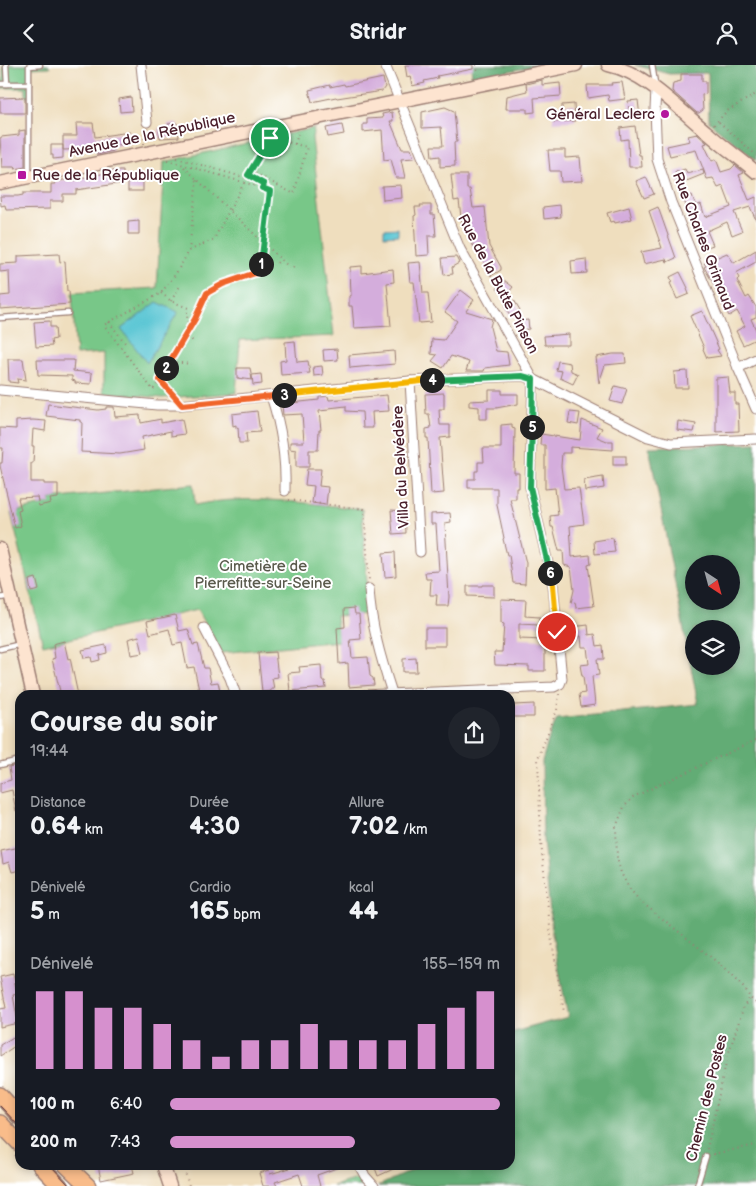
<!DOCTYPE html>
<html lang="fr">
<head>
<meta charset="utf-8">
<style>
	:root { --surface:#171b24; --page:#20242c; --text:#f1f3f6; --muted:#9ea1a6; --accent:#d690ce }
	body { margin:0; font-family:"Balsamiq Sans",sans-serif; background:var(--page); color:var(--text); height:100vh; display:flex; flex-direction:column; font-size:19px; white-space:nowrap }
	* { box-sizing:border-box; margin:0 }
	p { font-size:16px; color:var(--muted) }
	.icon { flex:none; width:28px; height:28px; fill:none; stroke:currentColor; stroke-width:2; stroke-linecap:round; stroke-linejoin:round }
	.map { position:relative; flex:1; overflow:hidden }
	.drawer { position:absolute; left:15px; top:625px; width:500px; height:480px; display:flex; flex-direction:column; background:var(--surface); border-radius:15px; box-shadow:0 2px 8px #0003 }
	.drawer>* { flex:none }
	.needle { width:32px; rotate:144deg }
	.buttons { position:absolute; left:685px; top:490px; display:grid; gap:10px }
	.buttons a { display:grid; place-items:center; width:55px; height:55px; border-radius:50%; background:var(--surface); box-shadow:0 2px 8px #0003; font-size:25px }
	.pin { position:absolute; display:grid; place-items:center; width:42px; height:42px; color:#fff; margin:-21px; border:2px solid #fff; border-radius:50%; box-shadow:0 1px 5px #0007 }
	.km { position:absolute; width:25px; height:25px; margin:-12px; border-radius:50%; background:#222; color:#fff; font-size:14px; line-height:25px; text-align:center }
	.round { display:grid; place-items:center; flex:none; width:52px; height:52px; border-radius:26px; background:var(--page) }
	.summary { display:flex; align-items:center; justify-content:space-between; height:85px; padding:0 15px }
	h1 { font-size:28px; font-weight:600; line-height:38px }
	.stats { display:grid; grid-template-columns:repeat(3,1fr); gap:8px; height:85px; padding:5px 15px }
	.stats div { display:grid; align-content:center }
	.stats b { font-size:25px; font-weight:600 }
	.stats small { font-size:14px; font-weight:400 }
	.stats p { font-size:14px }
	.chart { height:140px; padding:10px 15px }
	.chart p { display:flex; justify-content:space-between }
	.chart svg { width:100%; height:90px; margin-top:5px; stroke:var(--accent); stroke-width:6 }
	ul { padding:0 15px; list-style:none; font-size:16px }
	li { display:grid; grid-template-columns:80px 60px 1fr; align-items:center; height:38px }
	li i { height:12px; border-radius:6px; background:var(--accent) }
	header { display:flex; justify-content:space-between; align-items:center; height:65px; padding:0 15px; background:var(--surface); font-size:22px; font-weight:600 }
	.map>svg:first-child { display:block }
	.green { fill:#78c788; stroke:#61735a }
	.forest { fill:#62ac74; stroke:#566650; fill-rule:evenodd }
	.water { fill:#5bc6d4; stroke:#527280 }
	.building { fill:#d4addc }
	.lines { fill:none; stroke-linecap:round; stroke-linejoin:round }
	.lane-casing { stroke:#9c7e74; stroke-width:7 }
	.street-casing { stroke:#9c7e74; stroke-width:11 }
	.secondary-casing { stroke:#9c7e74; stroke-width:15 }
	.primary-casing { stroke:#9c7e74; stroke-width:18 }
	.path { stroke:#9c7e74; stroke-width:2; stroke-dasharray:1 4; stroke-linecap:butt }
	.lane { stroke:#fff; stroke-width:4.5 }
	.street { stroke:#fff; stroke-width:9 }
	.secondary { stroke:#fde4d0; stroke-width:12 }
	.primary { stroke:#f9bc8a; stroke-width:15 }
	.tram { stroke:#4a1f2b; stroke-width:1 }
	.split-1-casing { stroke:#fff; stroke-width:10 }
	.split-2-casing { stroke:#fff; stroke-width:10 }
	.split-3-casing { stroke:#fff; stroke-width:10 }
	.split-4-casing { stroke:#fff; stroke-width:10 }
	.split-5-casing { stroke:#fff; stroke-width:10 }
	.split-6-casing { stroke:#fff; stroke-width:10 }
	.split-7-casing { stroke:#fff; stroke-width:10 }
	.split-1 { stroke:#22a559; stroke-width:6 }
	.split-2 { stroke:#f0652b; stroke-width:6 }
	.split-3 { stroke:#f0652b; stroke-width:6 }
	.split-4 { stroke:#f5b400; stroke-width:6 }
	.split-5 { stroke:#22a559; stroke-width:6 }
	.split-6 { stroke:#22a559; stroke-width:6 }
	.split-7 { stroke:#f5b400; stroke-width:6 }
	.poi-dot { fill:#b5179e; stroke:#fff; stroke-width:2 }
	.labels { text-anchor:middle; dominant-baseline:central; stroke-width:4; stroke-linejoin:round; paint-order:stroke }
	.poi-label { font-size:15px; fill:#4a1f2b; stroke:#fff; text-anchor:end }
	.street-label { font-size:15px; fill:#4a1f2b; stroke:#fff }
	.park-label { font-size:15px; fill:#5a5a4c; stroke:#fff }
</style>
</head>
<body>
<header><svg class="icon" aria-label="back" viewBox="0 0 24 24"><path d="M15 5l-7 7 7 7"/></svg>Stridr<svg class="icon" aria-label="person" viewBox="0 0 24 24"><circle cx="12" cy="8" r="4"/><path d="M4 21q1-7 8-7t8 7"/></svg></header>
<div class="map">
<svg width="756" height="1121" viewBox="0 0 756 1121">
	<rect width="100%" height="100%" fill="#fff"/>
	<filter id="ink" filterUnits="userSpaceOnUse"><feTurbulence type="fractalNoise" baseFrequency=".02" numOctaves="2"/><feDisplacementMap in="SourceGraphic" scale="10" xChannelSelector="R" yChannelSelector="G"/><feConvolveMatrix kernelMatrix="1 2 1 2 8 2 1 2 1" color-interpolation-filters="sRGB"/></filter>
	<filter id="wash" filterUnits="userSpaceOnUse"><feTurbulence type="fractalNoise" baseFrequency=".0096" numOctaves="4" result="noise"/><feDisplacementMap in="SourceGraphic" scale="20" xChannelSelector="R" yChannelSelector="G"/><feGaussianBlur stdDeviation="1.12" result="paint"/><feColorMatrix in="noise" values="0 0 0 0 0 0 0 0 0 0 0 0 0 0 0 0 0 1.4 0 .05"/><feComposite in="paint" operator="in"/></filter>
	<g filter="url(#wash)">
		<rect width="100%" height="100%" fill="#efdebe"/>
		<g class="green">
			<polygon points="3,0 49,0 50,2 31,3 33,32 26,32 26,23 0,23 0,17 3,16"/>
			<polygon points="314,63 312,73 334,271 240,275 236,328 162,333 104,327 104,288 76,290 72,228 157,223 164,97"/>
			<path d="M193,419L195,440C250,428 308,439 362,444L369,549L336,551L339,576L221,588L197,545L43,580L11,448L50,438V434Z"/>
			<polygon points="360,1113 368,1121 333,1121"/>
		</g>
		<g class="forest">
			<polygon points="471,0 542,0 472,13"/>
			<polygon points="635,0 756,0 756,95 709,57 708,8 669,9"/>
			<path d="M756,378V1121H378L423,1100H510V968L568,952L552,869L543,774L542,696L550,669L557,654L698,639L649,382ZM694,499H731V536H694ZM694,564H731V601H694Z"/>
		</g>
		<g class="water">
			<polygon points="398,163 398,170 384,171 384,164"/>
			<polygon points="157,237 178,247 147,298 121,264"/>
		</g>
		<g id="blocks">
			<g class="building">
				<polygon points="405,0 473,0 473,4 437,11 438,13 424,16 425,18 412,21 410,11 407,12"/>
				<polygon points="681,9 702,9 702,16 706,16 706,29 702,30 703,45 699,48 697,48 672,26 673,18 681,16"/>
				<polygon points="383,13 385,22 382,26 337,33 336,32 312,37 309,25 330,20 330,22 344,19 345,21"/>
				<polygon points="542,15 542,20 560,18 561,31 534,33 535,47 527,48 527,44 506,44 507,31 527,26 526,19"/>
				<polygon points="622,17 625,34 609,36 608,30 588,33 587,20 612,20 611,18"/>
				<polygon points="25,32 25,48 0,48 0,33"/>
				<polygon points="131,32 132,46 120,47 119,34"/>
				<polygon points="638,35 640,52 630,53 628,36"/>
				<polygon points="574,39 575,56 553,57 553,49 562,49 562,40"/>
				<polygon points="445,42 454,46 457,77 454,77 455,101 440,102 440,91 432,92 431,81 443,81 441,62 422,63 422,47"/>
				<polygon points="392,47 393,56 390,56 402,84 411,84 414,93 401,94 405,113 396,113 391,94 384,95 382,65 363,67 363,59 367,59 367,54 383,53 382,49"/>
				<polygon points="76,58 93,58 95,72 130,67 132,78 112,81 113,86 97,90 96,84 63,85 63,71 77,71"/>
				<polygon points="177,58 179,72 160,73 159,63 168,62 168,59"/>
				<polygon points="342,60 344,69 328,72 326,63"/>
				<polygon points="635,61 639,90 641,90 642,102 629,102 628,74 621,75 620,63"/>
				<polygon points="25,65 25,102 15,104 16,102 2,102 0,74 1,72 19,70 19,66"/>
				<polygon points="697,69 707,78 704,79 712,96 716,94 721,107 731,104 735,100 744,108 739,110 749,135 756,132 756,155 750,142 734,147 742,166 732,170 727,157 707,166 713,180 702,184 696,171 698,170 683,133 692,130 696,141 701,139 705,152 731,142 723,121 718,123 713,113 707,114 696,85 670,91 667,81 690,76 688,71"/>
				<polygon points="51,80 63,80 63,93 53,94 53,90 51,90"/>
				<polygon points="548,85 565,85 565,93 580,92 582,116 561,117 560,106 550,106"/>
				<polygon points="685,104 687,109 703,105 704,109 679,119 675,107"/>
				<polygon points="113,106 123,106 123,118 76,125 76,129 63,129 63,136 50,136 50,144 6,145 5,140 1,141 0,131 18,131 23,130 23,128 51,128 51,119 55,119 55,117 63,115 81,115 81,114"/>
				<polygon points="451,110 467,110 467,124 470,124 473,143 485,142 489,181 501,202 501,205 491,211 483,196 481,182 474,183 474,180 472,180 468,160 462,161 459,135 454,136"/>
				<polygon points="646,112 654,129 644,133 636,116"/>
				<rect x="128" y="115" width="15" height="11"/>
				<polygon points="401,120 402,133 383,135 382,121"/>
				<polygon points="420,140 431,140 431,149 434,149 436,171 428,171 429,190 416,191 414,151 416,150 415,142 421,142"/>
				<polygon points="560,140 561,152 544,154 543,142"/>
				<polygon points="629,142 632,154 615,158 614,156 610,157 607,148"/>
				<polygon points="658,142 676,193 667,197 666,194 644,199 641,187 662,183 649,146"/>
				<polygon points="139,156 139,169 128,169 128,157"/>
				<polygon points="756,185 756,197 736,208 739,213 737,215 746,233 749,231 756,242 756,252 751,254 756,265 756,274 743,280 736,266 745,261 737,246 729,251 720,236 722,234 704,202 706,201 704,198 727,188 734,198"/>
				<polygon points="59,189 60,197 65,196 67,226 69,226 70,239 0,244 0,231 10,230 9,206 0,207 0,199 18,198 18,191"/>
				<polygon points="456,192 459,198 452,202 453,209 444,210 442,193"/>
				<polygon points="586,194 587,208 572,209 571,196"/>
				<polygon points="420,197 423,228 428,228 431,257 419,258 414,217 410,217 408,198"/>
				<polygon points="362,201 362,208 393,204 394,217 387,218 391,261 354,263 352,241 349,241 349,231 351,231 350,202"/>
				<polygon points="680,207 688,223 687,224 689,229 677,234 670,218 672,217 670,212"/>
				<polygon points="504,215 513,222 506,231 497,224"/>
				<polygon points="461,225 474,235 466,246 492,254 490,262 496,286 507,287 509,300 485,303 484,306 466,306 469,297 451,291 443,303 432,296 437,290 431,289 432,274 444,275 457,256 445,247"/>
				<polygon points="514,235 520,245 510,251 505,241"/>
				<polygon points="702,246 719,284 717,285 721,291 707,293 703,284 704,283 690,251"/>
				<polygon points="528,255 529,264 521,265 520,256"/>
				<polygon points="50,256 50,262 55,262 56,274 51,275 52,281 36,282 34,257"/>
				<polygon points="569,269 569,280 545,280 544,271"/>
				<polygon points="295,276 297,297 308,296 310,308 281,310 280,296 286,295 285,277"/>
				<polygon points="337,284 338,295 324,296 323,285"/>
				<polygon points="394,286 395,299 350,303 349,290"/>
				<polygon points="613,289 625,289 626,298 605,300 599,318 596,292"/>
				<polygon points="8,294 23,294 26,315 17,314 18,318 9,317"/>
				<polygon points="37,295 74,295 73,306 92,308 91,319 75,318 75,316 72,315 72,311 38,310"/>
				<polygon points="558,296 570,298 571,306 578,309 573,319 560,313 562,306 556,305"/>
				<polygon points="322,301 323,310 314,311 313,302"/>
				<polygon points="237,303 250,303 252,315 237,313"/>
				<polygon points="687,306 688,323 675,323 674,307"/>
				<polygon points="261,309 262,319 253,320 252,310"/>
				<polygon points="728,312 730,328 735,328 735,339 738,339 739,366 716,367 716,313"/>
				<polygon points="615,321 627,324 622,339 610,336"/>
				<polygon points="489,325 502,325 502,329 518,329 518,339 496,343 487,343 487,354 479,354 479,342 469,341 469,336 489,335"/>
				<polygon points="444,328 444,344 439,344 440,360 450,360 450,372 440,373 444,428 431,429 428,373 426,373 426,364 431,363 429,349 426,349 425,329"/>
				<polygon points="387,330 389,346 372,347 373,363 363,363 362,347 346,346 346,341 329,343 329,345 319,346 321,365 319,365 318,385 309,385 309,402 296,402 296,385 290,384 290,377 304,377 302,349 283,350 282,339 319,335 319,332 328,331 329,335"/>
				<polygon points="48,339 98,345 106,344 106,342 114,342 115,352 140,350 141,358 161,354 161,358 182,354 185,369 171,371 171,366 142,372 144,385 120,389 81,387 82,357 80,357 80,355 46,351"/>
				<polygon points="257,346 260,367 246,368 247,378 239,378 238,362 236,363 236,360 233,361 232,349"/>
				<polygon points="570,347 580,348 578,360 568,358"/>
				<polygon points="33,355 46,356 45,366 33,364 32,381 34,381 33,398 31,398 31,417 44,417 44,419 58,419 58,433 50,434 51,438 39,441 37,432 18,433 21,445 18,446 21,461 15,463 0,401 0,398 2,398 3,383 0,383 0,363 16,364 16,356"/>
				<polygon points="582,355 602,363 597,372 607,376 613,376 613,385 570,382 570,388 562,388 561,401 564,424 579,423 584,459 570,461 572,492 590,490 591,499 588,500 594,541 576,543 575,537 571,538 574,525 571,502 564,500 563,486 559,486 553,462 551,462 550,451 558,450 555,423 545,424 545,380 540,380 541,369 580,375"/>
				<polygon points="678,356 696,359 694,367 677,365"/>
				<polygon points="512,359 512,363 515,364 514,408 519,408 519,423 516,423 516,434 510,434 526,498 525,519 513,518 509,490 507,490 503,474 504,473 497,440 497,423 468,423 468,414 475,414 475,406 478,406 478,397 484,397 483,383 501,383 501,360"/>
				<rect x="613" y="391" width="13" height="9"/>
				<polygon points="307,404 321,404 319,421 328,422 326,440 312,438 314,421 305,420"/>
				<polygon points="603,412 604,423 585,426 584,415"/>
				<polygon points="391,445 405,446 406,468 393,469"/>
				<polygon points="450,448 451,457 445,458 449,532 448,541 436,541 437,530 430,530 431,514 426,514 425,507 439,506 436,459 431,459 431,449"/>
				<polygon points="613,473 615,487 595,489 594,476"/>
				<polygon points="395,487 396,511 385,512 383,488"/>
				<polygon points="36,513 39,525 31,527 29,515"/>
				<polygon points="482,520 494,520 494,532 467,531 467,521 482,521"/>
				<polygon points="501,534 526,535 525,551 539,552 539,560 519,559 519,574 545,575 545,606 529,606 529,601 495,600 494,587 502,587 504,559 501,558"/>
				<polygon points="354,543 355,549 359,549 361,574 350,575 352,593 368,592 370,611 373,613 374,620 349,622 348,598 339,599 337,563 345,562 344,544"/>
				<polygon points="175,550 179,566 188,564 193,580 198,579 204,603 208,603 211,618 218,617 221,630 200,630 194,602 187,603 182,578 173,580 169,564 150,569 147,556"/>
				<polygon points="588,560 589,570 595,569 597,581 603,580 604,594 597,594 599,610 592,611 595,640 581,642 579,629 585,628 583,611 582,611 580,600 589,599 587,582 582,582 581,571 573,572 572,562"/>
				<rect x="425" y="563" width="20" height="18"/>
				<polygon points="139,571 143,588 131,590 128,574"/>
				<polygon points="64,576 68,594 70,593 78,630 61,630 52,594 55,593 53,579"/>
				<polygon points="106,580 107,588 99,590 100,595 92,597 91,592 84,593 82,585"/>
				<polygon points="275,587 278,612 272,613 274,624 271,624 271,626 262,627 258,588"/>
				<polygon points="416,593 417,607 403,607 403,594"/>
				<polygon points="321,600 322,616 325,616 326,623 290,626 288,608 300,607 299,602"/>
				<polygon points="534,639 534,652 514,652 514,640"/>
				<polygon points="20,699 20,745 16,746 12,725 0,728 0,718 11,715 9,702"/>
				<polygon points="20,782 20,805 12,807 9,797 3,799 1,786"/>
				<polygon points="13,909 17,929 13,930 18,958 0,962 0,944 6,943 0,912"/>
				<polygon points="20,968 20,980 15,981 0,991 0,980"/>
				<polygon points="98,1100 132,1100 134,1108 101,1115"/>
				<polygon points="300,1100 342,1100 342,1101 317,1110 320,1121 303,1121 299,1109 275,1117 277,1121 263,1121 259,1108 269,1105 270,1109"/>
				<polygon points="382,1100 402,1100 378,1111 375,1103"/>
			</g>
		</g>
	</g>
	<g filter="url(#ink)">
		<use href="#blocks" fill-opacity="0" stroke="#9c7e74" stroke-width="1"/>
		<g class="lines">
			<g class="lane-casing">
				<g id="lane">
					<polyline points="6,0 7,19"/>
					<polyline points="652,0 655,18"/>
					<polyline points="0,19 29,19"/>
					<polyline points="29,111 29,1 40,0"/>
					<polyline points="0,253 68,248"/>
					<polyline points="0,533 10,531"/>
					<polyline points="0,584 21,579"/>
					<polyline points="0,700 20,695"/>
					<polyline points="697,1121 706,1091"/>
				</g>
			</g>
			<g class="street-casing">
				<g id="street">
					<polyline points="141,0 147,57"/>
					<polyline points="385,0 460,184 533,314 648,372 671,378 756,374"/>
					<polyline points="656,25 655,44 657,94 671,137 738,303 756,344"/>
					<polyline points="738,303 756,294"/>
					<polyline points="410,316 420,487"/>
					<polyline points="0,325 157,340 181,340 410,316 522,311 533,314 530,422 553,520 562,614 560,619 554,622 364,630"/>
					<path d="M271,331C281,361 286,394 285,426"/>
					<path d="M369,524C371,560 381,594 392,628"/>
					<polyline points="204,563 230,613 236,630"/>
					<polyline points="359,1100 365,1111 374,1121"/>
				</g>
			</g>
			<g class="secondary-casing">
				<g id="secondary">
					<path d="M608,0C648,9 677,43 708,68C723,82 740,93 756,107"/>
					<polyline points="0,118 576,0"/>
					<polyline points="0,484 33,630"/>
					<polyline points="163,1100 170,1121"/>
				</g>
			</g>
			<g class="primary-casing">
				<g id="primary">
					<polyline points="0,1030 20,1052"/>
					<polyline points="0,1058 20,1079"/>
					<polyline points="40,1100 60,1121"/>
					<polyline points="66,1100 88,1121"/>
				</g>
			</g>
			<g class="path">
				<polyline points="476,0 478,10"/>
				<polyline points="719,57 756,90"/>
				<polyline points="714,60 727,46 756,29"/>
				<polyline points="144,79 144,66"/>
				<polyline points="295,79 298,69"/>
				<polyline points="177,93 246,113 269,74"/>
				<polyline points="167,95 270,125 262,197 257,207 223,219 207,228 195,254 160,315 173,331"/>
				<polyline points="184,102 291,204 294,202"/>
				<polyline points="251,106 294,129 307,82 275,74"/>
				<polyline points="248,110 263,119 262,123"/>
				<polyline points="189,186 197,114"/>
				<polyline points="277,198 280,194"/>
				<polyline points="161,228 171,236 188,243 186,267 194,278"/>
				<polyline points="171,236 180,221"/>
				<polyline points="109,257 126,279"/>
				<polyline points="171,297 191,299"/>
				<polyline points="160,315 153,325 104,260 161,228 175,210 189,186 214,174 244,118"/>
				<polyline points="289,435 364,444 369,515"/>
				<polyline points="559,629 557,645 538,693 541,778 551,871 564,947"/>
				<polyline points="756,675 633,732 624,742 616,762 617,793 621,808 629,823 640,836 717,897 746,925 750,933 756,938"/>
				<polyline points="707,1084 727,993 744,941 750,933"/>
				<polyline points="713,1089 756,1080"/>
				<polyline points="15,1090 20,1095"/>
				<polyline points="183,1100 189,1121"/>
			</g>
			<use href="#lane" class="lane"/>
			<use href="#street" class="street"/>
			<use href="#secondary" class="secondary"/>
			<use href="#primary" class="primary"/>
			<g class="tram">
				<polyline points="0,1041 20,1062"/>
				<polyline points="50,1100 70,1121"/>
			</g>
		</g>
	</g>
	<g class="lines" filter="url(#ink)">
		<g class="split-1-casing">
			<polyline id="split-1" points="261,199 270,126 262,123 264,119 248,110 270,73"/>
		</g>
		<g class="split-2-casing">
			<polyline id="split-2" points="166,303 195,254 207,228 223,219 258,207 261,199"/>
		</g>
		<g class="split-3-casing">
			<polyline id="split-3" points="166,303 160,315 182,340 284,330"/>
		</g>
		<g class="split-4-casing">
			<polyline id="split-4" points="284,330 432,315"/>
		</g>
		<g class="split-5-casing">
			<polyline id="split-5" points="432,315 522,311 533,314 532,362"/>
		</g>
		<g class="split-6-casing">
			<polyline id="split-6" points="532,362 530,422 550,508"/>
		</g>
		<g class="split-7-casing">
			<polyline id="split-7" points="550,508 553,520 557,567"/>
		</g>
		<use href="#split-1" class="split-1"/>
		<use href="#split-2" class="split-2"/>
		<use href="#split-3" class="split-3"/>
		<use href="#split-4" class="split-4"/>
		<use href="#split-5" class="split-5"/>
		<use href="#split-6" class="split-6"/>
		<use href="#split-7" class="split-7"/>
	</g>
	<g class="poi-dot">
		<circle cx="665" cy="49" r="5"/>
		<rect x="17" y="105" width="10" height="10" rx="2.5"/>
	</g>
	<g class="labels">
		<g class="poi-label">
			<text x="655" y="49">Général Leclerc</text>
			<text x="32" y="110" text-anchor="start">Rue de la République</text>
		</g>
		<g class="street-label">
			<text transform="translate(152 70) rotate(-12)">Avenue de la République</text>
			<text transform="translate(703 176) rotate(69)">Rue Charles Grimaud</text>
			<text transform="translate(498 219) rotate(62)">Rue de la Butte Pinson</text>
			<text transform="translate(401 402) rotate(-93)">Villa du Belvédère</text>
			<text transform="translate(707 1033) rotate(-76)">Chemin des Postes</text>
		</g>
		<g class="park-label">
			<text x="263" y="501">Cimetière de<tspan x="263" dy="17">Pierrefitte-sur-Seine</tspan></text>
		</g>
	</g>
</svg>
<div class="buttons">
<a><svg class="needle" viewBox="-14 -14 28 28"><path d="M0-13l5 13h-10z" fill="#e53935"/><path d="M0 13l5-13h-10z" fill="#9ea1a6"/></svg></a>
<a><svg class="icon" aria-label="layers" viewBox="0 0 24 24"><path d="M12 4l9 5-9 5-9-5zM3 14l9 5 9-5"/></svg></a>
</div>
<div class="pin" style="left:270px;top:73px;background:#1e9e55"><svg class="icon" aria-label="arrive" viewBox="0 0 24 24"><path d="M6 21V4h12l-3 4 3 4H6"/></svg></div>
<div class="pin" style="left:557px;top:567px;background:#d93025"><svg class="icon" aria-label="check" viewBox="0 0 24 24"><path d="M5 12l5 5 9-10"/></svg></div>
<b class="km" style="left:261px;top:199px">1</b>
<b class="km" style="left:166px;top:303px">2</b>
<b class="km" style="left:284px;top:330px">3</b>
<b class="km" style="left:432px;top:315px">4</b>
<b class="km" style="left:532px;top:362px">5</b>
<b class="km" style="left:550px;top:508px">6</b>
<section class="drawer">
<div class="summary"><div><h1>Course du soir</h1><p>19:44</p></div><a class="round"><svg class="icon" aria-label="share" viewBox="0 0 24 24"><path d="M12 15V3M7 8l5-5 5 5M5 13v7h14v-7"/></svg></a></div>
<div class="stats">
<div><p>Distance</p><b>0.64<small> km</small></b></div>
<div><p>Durée</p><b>4:30</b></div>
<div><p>Allure</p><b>7:02<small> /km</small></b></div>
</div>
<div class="stats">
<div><p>Dénivelé</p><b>5<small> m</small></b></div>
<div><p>Cardio</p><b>165<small> bpm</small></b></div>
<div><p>kcal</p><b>44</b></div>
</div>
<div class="chart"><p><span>Dénivelé</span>155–159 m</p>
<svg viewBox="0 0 160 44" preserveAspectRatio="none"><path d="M5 44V6M15 44V6M25 44V14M35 44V14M45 44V22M55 44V30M65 44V38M75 44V30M85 44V30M95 44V22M105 44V30M115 44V30M125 44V30M135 44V22M145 44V14M155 44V6"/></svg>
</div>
<ul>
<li><b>100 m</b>6:40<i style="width:100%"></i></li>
<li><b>200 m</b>7:43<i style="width:56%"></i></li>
</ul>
</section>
</div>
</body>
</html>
